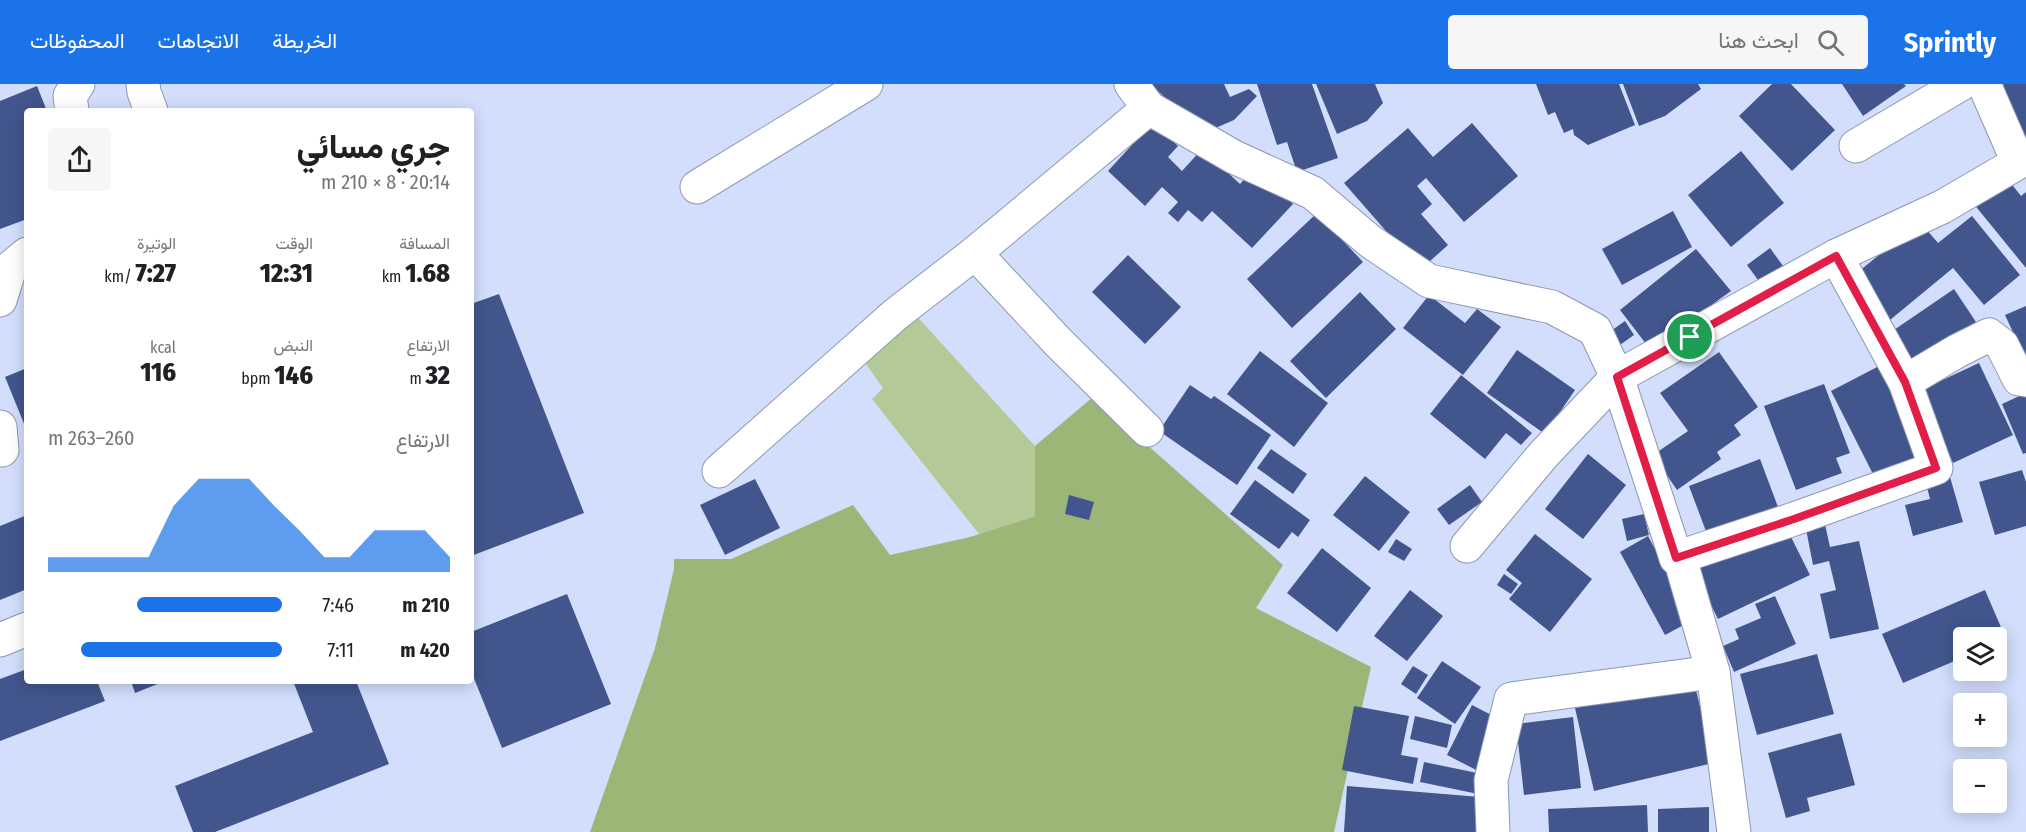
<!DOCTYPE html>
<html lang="ar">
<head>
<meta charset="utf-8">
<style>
	:root { --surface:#fff; --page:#f6f6f6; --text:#202124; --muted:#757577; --accent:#1a73e8 }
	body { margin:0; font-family:"Fira Sans Condensed",Vazirmatn,sans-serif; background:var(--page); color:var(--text); direction:rtl; height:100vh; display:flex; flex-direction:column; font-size:22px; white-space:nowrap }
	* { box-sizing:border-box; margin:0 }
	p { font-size:20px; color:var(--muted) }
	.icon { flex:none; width:33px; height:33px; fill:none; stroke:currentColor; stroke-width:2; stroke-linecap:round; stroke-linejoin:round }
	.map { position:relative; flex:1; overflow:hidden; direction:ltr }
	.sheet { position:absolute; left:24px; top:24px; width:450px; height:576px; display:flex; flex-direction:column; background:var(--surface); border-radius:6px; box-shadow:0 3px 15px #0003; direction:rtl }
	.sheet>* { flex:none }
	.fabs { position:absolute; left:1953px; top:543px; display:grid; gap:12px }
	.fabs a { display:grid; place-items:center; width:54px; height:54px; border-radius:6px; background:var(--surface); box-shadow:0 3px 15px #0003; font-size:30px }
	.pin { position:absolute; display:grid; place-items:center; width:51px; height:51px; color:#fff; margin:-26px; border:3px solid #fff; border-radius:50%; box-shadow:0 2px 6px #0007 }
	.round { display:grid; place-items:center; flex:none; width:63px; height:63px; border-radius:6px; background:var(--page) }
	.head { display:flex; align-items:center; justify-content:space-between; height:102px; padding:0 24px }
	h1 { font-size:33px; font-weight:800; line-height:45px }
	.stats { display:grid; grid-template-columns:repeat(3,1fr); gap:9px; height:102px; padding:6px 24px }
	.stats div { display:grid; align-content:center }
	.stats b { font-size:26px; font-weight:800 }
	.stats small { font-size:16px; font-weight:400 }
	.stats p { font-size:16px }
	.chart { height:168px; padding:12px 24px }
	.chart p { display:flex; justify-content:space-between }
	.chart svg { width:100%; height:108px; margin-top:6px; fill:var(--accent); opacity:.7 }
	ul { padding:0 24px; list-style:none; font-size:20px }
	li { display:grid; grid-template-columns:96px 72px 1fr; align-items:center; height:45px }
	li i { height:15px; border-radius:8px; background:var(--accent) }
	header { display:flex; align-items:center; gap:36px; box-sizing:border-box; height:84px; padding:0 30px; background:var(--accent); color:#fff }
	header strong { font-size:28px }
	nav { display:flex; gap:33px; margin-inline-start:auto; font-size:21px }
	.search { width:420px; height:54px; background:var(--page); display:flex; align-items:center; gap:15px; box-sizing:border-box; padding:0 21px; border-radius:6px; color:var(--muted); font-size:22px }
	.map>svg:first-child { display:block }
	.green { fill:#b4c998 }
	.forest { fill:#9bb676 }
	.building { fill:#42568d }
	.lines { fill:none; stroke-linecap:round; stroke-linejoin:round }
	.minor-casing { stroke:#8c97b3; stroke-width:35 }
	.minor { stroke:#fff; stroke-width:33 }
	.route-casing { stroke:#fff; stroke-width:12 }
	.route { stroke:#e11d48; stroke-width:8 }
</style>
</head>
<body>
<header>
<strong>Sprintly</strong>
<div class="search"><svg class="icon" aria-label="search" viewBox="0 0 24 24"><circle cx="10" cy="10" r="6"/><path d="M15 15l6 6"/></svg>ابحث هنا</div>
<nav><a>الخريطة</a><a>الاتجاهات</a><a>المحفوظات</a></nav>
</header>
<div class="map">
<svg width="2026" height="748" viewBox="0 0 2026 748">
	<rect width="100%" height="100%" fill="#d2defb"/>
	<polygon class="green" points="912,227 1035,362 1035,432 979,450 872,315 883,304 861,273"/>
	<polygon class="forest" points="1093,313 1283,481 1256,524 1371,583 1334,748 590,748 655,564 674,485 674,475 731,475 853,421 890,471 970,453 1035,432 1035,362"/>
	<g class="building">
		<polygon points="1150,0 1224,0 1230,13 1249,5 1257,12 1234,36 1204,49"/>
		<polygon points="1257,0 1312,0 1338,74 1297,88 1287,58 1277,61"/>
		<polygon points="1316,0 1375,0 1383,19 1367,37 1337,50"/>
		<polygon points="1536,0 1619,0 1635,41 1588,61 1574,51 1573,45 1564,49 1555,28 1548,31"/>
		<polygon points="1623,0 1698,0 1701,5 1665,32 1639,42"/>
		<polygon points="1772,0 1791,0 1835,46 1792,87 1739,32"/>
		<polygon points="1842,0 1904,0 1906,2 1863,32"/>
		<polygon points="2004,0 2026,0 2026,55 2022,58 1989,10"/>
		<polygon points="37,2 47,27 27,27 27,135 0,145 0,17"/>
		<polygon points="1153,38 1178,62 1168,73 1182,87 1202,65 1240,100 1254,84 1293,120 1252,164 1212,127 1202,138 1188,126 1178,138 1168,129 1178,118 1162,103 1145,122 1108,87"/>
		<polygon points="1472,39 1518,92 1464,138 1426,94 1417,102 1432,120 1421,130 1448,161 1420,186 1344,99 1408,44 1433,73"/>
		<polygon points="1741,67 1784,119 1731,163 1688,111"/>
		<polygon points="2006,93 2021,112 2026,108 2026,184 1973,119"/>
		<polygon points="1673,127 1692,163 1622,201 1602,165"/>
		<polygon points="1317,129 1363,178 1292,244 1247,195"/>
		<polygon points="1972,132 2020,191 1984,221 1953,184 1890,236 1853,192 1920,138 1938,159"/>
		<polygon points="1770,164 1783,182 1761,200 1747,181"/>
		<polygon points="1696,165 1731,207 1650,265 1620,226"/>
		<polygon points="1128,171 1181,223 1145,260 1092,208"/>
		<polygon points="1954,205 1976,238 1913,280 1891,248"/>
		<polygon points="1360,208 1396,245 1326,314 1290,277"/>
		<polygon points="499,210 584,429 471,472 471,220"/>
		<polygon points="1429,211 1465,239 1477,225 1501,243 1463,291 1403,244"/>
		<polygon points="2026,222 2026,276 2005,231"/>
		<polygon points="1625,237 1634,251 1617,263 1608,249"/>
		<polygon points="1517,266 1575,306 1545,350 1487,309"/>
		<polygon points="1260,267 1328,319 1294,363 1227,310"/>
		<polygon points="1719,268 1758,323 1734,341 1741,351 1717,368 1721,375 1677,406 1653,371 1688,347 1660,309"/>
		<polygon points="1979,279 2013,351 1953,379 1919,307"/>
		<polygon points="1881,281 1925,369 1875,394 1831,307"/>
		<polygon points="27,284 27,347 5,293"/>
		<polygon points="1461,291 1532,349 1521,361 1506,349 1485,375 1430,330"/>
		<polygon points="1824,300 1850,369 1836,374 1842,389 1796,406 1764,322"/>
		<polygon points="1190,301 1211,315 1214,312 1271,351 1237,401 1159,347"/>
		<polygon points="2026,309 2026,369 2023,370 2002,320"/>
		<polygon points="1271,365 1307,390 1293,410 1257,384"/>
		<polygon points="1588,370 1626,401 1583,455 1545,425"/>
		<polygon points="1760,375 1781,431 1710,458 1689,402"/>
		<polygon points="1948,386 1963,438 1913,452 1905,421 1930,415 1924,392"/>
		<polygon points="2022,386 2026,398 2026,442 1995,451 1979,398"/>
		<polygon points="1365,392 1410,428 1379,467 1333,431"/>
		<polygon points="755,395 780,444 725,471 700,421"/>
		<polygon points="1255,396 1310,436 1298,453 1292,448 1279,465 1230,430"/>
		<polygon points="1470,401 1482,418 1449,441 1437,425"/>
		<polygon points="1069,411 1094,418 1089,436 1065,430"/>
		<polygon points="1644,430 1649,451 1627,457 1622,435"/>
		<polygon points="27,431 27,505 0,516 0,442"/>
		<polygon points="1824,436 1830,463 1859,457 1879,545 1830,555 1820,510 1836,506 1829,477 1813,481 1805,440"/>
		<polygon points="1785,441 1810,491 1718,535 1693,485"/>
		<polygon points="1535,450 1592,495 1550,548 1509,515 1522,499 1506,486"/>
		<polygon points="1648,452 1693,536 1665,551 1620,468"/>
		<polygon points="1396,455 1412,465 1404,477 1388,468"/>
		<polygon points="1322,464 1371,504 1337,548 1287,509"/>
		<polygon points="1504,490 1518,500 1511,510 1497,501"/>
		<polygon points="1410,506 1443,532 1407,577 1374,552"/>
		<polygon points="1985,506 2006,555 1996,559 1996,554 1964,554 1964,573 1903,599 1882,550"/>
		<polygon points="567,510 611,620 502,664 471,587 471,548"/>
		<polygon points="1775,512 1796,560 1734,588 1723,562 1739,555 1735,545 1761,534 1755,520"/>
		<polygon points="1817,570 1834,630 1757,651 1740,590"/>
		<polygon points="1442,577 1481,603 1455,640 1417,614"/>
		<polygon points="1413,582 1428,591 1416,610 1401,600"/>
		<polygon points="27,585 27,597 97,597 105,617 0,657 0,595"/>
		<polygon points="131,597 165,597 135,609"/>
		<polygon points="293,597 356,597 389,680 215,748 193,748 175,702 313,648"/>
		<polygon points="1694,597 1713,679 1594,707 1575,624"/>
		<polygon points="1472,621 1505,638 1480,688 1447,671"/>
		<polygon points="1354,622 1409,632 1401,671 1418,674 1413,700 1342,686"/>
		<polygon points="1415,632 1452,641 1447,664 1410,655"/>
		<polygon points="1573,633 1581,704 1524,711 1516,640"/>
		<polygon points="1841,649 1855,701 1807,714 1810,727 1786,734 1768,669"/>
		<polygon points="1424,678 1487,691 1483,711 1420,698"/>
		<polygon points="1347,702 1480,713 1478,748 1344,748"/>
		<polygon points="1647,721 1648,748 1549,748 1548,725"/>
		<polygon points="1709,723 1709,748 1658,748 1658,725"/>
	</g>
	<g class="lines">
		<g class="minor-casing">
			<g id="minor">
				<polyline points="143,0 144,8 151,27"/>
				<polyline points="1131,0 1149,24 1234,73 1313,109 1371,158 1429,197 1552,223 1595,246 1617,293 1676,474 1681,478 1713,588 1734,748"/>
				<polyline points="1984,0 2018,78"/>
				<polyline points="72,27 70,12 78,0"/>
				<polyline points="1856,62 1961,0"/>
				<polyline points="697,103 866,0"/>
				<polyline points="975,169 1058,258 1147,346"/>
				<polyline points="1836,172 1905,298 1957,267 1989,251 2002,261 2019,295 2026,296"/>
				<polyline points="0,216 10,184 27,170"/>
				<polyline points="0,343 2,366"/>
				<polyline points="719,387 896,230 975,169 1149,24"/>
				<polyline points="1467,462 1544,370 1617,293 1836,172 1942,123 2026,74"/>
				<polyline points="1676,474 1794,435 1936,384 1905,298"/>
				<polyline points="0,556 27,545"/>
				<polyline points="1493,748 1491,696 1511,615 1713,588"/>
			</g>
		</g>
		<use href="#minor" class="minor"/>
	</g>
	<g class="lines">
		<g class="route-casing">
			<polygon id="route" points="1836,172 1905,298 1936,384 1794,435 1676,474 1617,293"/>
		</g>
		<use href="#route" class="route"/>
	</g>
</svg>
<div class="fabs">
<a><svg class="icon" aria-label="layers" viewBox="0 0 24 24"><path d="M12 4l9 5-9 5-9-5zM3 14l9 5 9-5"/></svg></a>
<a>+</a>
<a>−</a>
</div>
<div class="pin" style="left:1690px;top:253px;background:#1e9e55"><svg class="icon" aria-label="arrive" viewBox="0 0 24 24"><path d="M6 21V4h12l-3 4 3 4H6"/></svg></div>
<section class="sheet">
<div class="head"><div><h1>جري مسائي</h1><p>20:14 · 8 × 210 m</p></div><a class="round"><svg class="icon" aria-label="share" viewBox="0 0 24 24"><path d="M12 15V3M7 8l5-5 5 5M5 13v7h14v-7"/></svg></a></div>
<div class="stats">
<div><p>المسافة</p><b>1.68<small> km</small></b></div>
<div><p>الوقت</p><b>12:31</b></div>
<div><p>الوتيرة</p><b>7:27<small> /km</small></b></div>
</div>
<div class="stats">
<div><p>الارتفاع</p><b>32<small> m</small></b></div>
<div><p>النبض</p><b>146<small> bpm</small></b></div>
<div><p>kcal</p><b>116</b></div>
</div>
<div class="chart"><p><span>الارتفاع</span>260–263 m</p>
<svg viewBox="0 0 160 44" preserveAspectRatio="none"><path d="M0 44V38L10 38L20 38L30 38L40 38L50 17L60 6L70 6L80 6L90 17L100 27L110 38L120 38L130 27L140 27L150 27L160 38V44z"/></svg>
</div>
<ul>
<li><b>210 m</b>7:46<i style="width:62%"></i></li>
<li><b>420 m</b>7:11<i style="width:86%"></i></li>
</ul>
</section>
</div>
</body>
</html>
